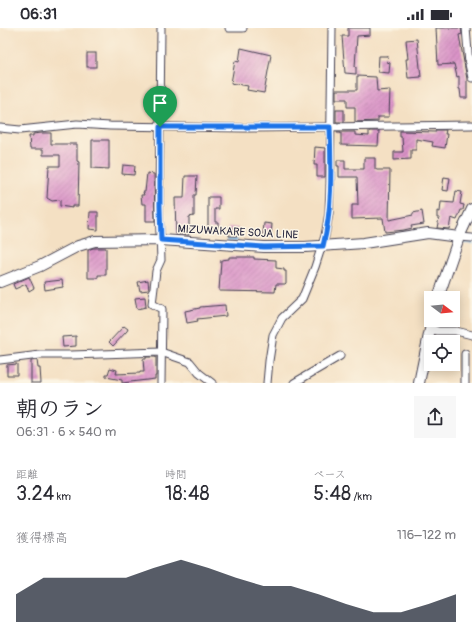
<!DOCTYPE html>
<html lang="ja">
<head>
<meta charset="utf-8">
<style>
	:root { --surface:#fff; --page:#f7f7f7; --text:#2b2b33; --muted:#7c7c81; --accent:#111827 }
	body { margin:0; font-family:Pangolin,"Klee One",sans-serif; background:var(--page); color:var(--text); height:100vh; display:flex; flex-direction:column; font-size:15px; white-space:nowrap }
	* { box-sizing:border-box; margin:0 }
	p { font-size:13px; color:var(--muted) }
	.icon { flex:none; width:22px; height:22px; fill:none; stroke:currentColor; stroke-width:2; stroke-linecap:round; stroke-linejoin:round }
	.map { position:relative; height:355px; overflow:hidden }
	.drawer { display:flex; flex-direction:column; background:var(--surface); flex:1 }
	.drawer>* { flex:none }
	.needle { width:26px; rotate:106deg }
	.tools { position:absolute; left:424px; top:263px; display:grid; gap:8px }
	.tools a { display:grid; place-items:center; width:36px; height:36px; border-radius:0px; background:var(--surface); box-shadow:0 2px 10px #0003; font-size:20px }
	.pin { position:absolute; display:grid; place-items:center; width:34px; height:34px; color:#fff; margin:-41px -17px; border-radius:50% 50% 50% 0; rotate:-45deg; box-shadow:0 0 4px #0007 }
	.pin .icon { rotate:45deg }
	.round { display:grid; place-items:center; flex:none; width:42px; height:42px; border-radius:0px; background:var(--page) }
	.head { display:flex; align-items:center; justify-content:space-between; height:68px; padding:0 16px }
	h1 { font-size:22px; font-weight:600; line-height:30px }
	.figures { display:grid; grid-template-columns:repeat(3,1fr); gap:6px; height:68px; padding:4px 16px }
	.figures div { display:grid; align-content:center }
	.figures b { font-size:20px; font-weight:600 }
	.figures small { font-size:11px; font-weight:400 }
	.figures p { font-size:11px }
	.chart { height:112px; padding:8px 16px }
	.chart p { display:flex; justify-content:space-between }
	.chart svg { width:100%; height:72px; margin-top:4px; fill:var(--accent); opacity:.7 }
	.status { display:flex; justify-content:space-between; align-items:center; height:28px; padding:0 20px; background:var(--surface); direction:ltr }
	.status svg { height:11px; fill:currentColor }
	.map>svg:first-child { display:block }
	.lines { fill:none; stroke-linecap:round; stroke-linejoin:round }
	.stream { stroke:#6fb8e7; stroke-width:2 }
	.building { fill:url(#building-hatch) }
	.minor-casing { stroke:#423e4f; stroke-width:9 }
	.secondary-casing { stroke:#423e4f; stroke-width:12 }
	.minor { stroke:#fff; stroke-width:7 }
	.secondary { stroke:#fff; stroke-width:10 }
	.route-casing { stroke:#fff; stroke-width:8 }
	.route { stroke:#1a73e8; stroke-width:5 }
	.labels { text-anchor:middle; dominant-baseline:central; stroke-width:3; stroke-linejoin:round; paint-order:stroke }
	.street-label { font-size:11px; fill:#22223b; stroke:#fcf5e5 }
</style>
</head>
<body>
<div class="status"><b>06:31</b><svg viewBox="0 0 49 12"><path d="M0 12V9h3v3zM5 12V6h3v6zM10 12V3h3v9zM15 12V0h3v12zM26 1h20v11H26zM47 4h2v5h-2z"/></svg></div>
<div class="map">
<svg width="472" height="355" viewBox="0 0 472 355">
	<defs>
		<pattern id="building-hatch" width="6" height="6" patternUnits="userSpaceOnUse"><rect width="6" height="6" fill="#da93c7"/><path d="M-1 1l2-2M0 6l6-6M5 7l2-2" fill="none" stroke="#b078a3"/></pattern>
	</defs>
	<rect width="100%" height="100%" fill="#fcf5e5"/>
	<filter id="ink" filterUnits="userSpaceOnUse"><feTurbulence type="fractalNoise" baseFrequency=".025" numOctaves="2"/><feDisplacementMap in="SourceGraphic" scale="8" xChannelSelector="R" yChannelSelector="G"/><feConvolveMatrix kernelMatrix="1 2 1 2 8 2 1 2 1" color-interpolation-filters="sRGB"/></filter>
	<filter id="wash" filterUnits="userSpaceOnUse"><feTurbulence type="fractalNoise" baseFrequency=".012" numOctaves="4" result="noise"/><feDisplacementMap in="SourceGraphic" scale="16" xChannelSelector="R" yChannelSelector="G"/><feGaussianBlur stdDeviation="0.9" result="paint"/><feColorMatrix in="noise" values="0 0 0 0 0 0 0 0 0 0 0 0 0 0 0 0 0 1.4 0 .05"/><feComposite in="paint" operator="in"/></filter>
	<g filter="url(#wash)">
		<rect width="100%" height="100%" fill="#f4e0c3"/>
		<g class="lines">
			<g class="stream">
				<polyline points="228,212 237,212"/>
				<polyline points="464,215 472,215"/>
			</g>
		</g>
		<g id="blocks">
			<g class="building">
				<polygon points="348,0 370,0 370,7 357,8 355,39 356,39 356,46 345,45 342,8 348,8"/>
				<polygon points="436,0 461,0 462,6 459,7 467,51 467,70 461,70 460,61 459,61 459,48 457,49 454,36 438,37"/>
				<polygon points="417,11 421,49 408,50 406,31 408,31 406,12"/>
				<polygon points="241,20 271,27 264,65 247,62 248,58 231,55 235,33 239,34"/>
				<rect x="87" y="25" width="9" height="14"/>
				<polygon points="379,28 388,28 387,34 390,35 389,45 378,44"/>
				<polygon points="357,48 376,49 377,63 390,62 389,89 378,89 378,93 355,94 355,79 347,79 347,71 336,71 336,62 357,62"/>
				<rect x="336" y="82" width="8" height="12"/>
				<polygon points="436,102 446,102 445,106 447,106 445,120 432,118 433,114 416,111 416,122 411,122 411,131 394,132 394,124 403,124 402,109 400,109 400,103 436,104"/>
				<polygon points="369,103 379,103 378,118 341,117 341,105 337,105 337,104 355,104 355,107 369,108"/>
				<polygon points="42,105 51,105 51,116 77,116 77,133 79,134 78,178 72,178 72,180 60,178 60,172 52,173 47,170 49,138 60,138 60,127 43,127 43,121 30,121 29,108 33,108 33,106"/>
				<polygon points="92,112 109,112 109,141 92,140"/>
				<polygon points="315,119 325,120 325,149 317,149 317,137 314,137"/>
				<polygon points="364,130 375,130 375,141 377,142 390,142 389,192 399,190 413,187 413,185 422,183 424,196 411,198 412,200 404,202 385,204 383,190 352,191 352,177 358,177 357,149 339,149 339,138 337,138 337,132 345,132 345,141 364,141"/>
				<polygon points="123,137 135,138 134,147 122,146"/>
				<polygon points="147,145 154,146 155,193 146,193 146,176 142,176 141,167 144,167 143,164 145,164"/>
				<polygon points="185,148 197,148 196,167 194,167 194,188 189,189 189,207 176,206 175,170 184,170"/>
				<polygon points="444,149 450,150 448,163 442,162"/>
				<polygon points="456,163 462,164 460,176 464,177 463,182 461,182 457,192 451,190 449,201 437,200 439,190 437,190 437,183 440,184 441,174 454,175"/>
				<polygon points="208,169 219,169 219,181 215,181 215,194 218,194 218,201 208,201"/>
				<polygon points="90,184 98,184 98,202 89,201"/>
				<polygon points="264,195 272,196 271,207 263,206"/>
				<polygon points="229,199 238,200 237,208 229,208"/>
				<polygon points="93,220 106,220 106,247 98,247 98,250 88,250 88,222"/>
				<polygon points="229,229 254,229 254,231 276,232 276,240 284,241 284,243 286,243 286,255 285,256 276,256 275,264 219,263 221,232 229,231"/>
				<polygon points="29,249 34,260 29,263 26,256 15,261 13,256"/>
				<polygon points="62,252 63,259 45,262 44,254"/>
				<polygon points="148,252 149,262 140,263 138,254"/>
				<polygon points="145,269 146,279 137,281 135,270"/>
				<polygon points="225,277 226,288 197,291 198,293 187,295 185,283 200,280 200,279"/>
				<polygon points="124,298 128,301 127,303 113,318 109,314"/>
				<polygon points="76,308 76,318 63,319 62,309"/>
				<polygon points="146,329 156,329 156,348 155,348 155,351 122,355 122,352 106,349 106,346 108,346 110,340 117,342 116,346 140,345 140,344 144,344 143,331 146,331"/>
				<polygon points="37,332 38,340 40,340 41,355 31,355 31,333"/>
				<polygon points="17,336 17,347 7,347 7,337"/>
			</g>
		</g>
	</g>
	<g filter="url(#ink)">
		<use href="#blocks" fill-opacity="0" stroke="#423e4f" stroke-width="1"/>
		<g class="lines">
			<g class="minor-casing">
				<g id="minor">
					<polyline points="161,0 159,178 161,232 156,243 152,276 162,281 161,355"/>
					<polyline points="229,0 243,0"/>
					<polyline points="466,0 469,36 472,50"/>
					<polyline points="0,100 20,102 77,96 110,98 248,100 472,97"/>
					<polyline points="459,209 472,210"/>
					<polyline points="430,301 438,303 456,303 472,307"/>
					<polyline points="465,326 465,355"/>
					<polyline points="0,332 40,327 71,327 161,324 190,334 199,345 212,355"/>
					<polyline points="267,355 269,333 273,307 282,290 302,271 315,239 325,208 329,185 330,158 332,0"/>
					<polyline points="294,355 340,328"/>
				</g>
			</g>
			<g class="secondary-casing">
				<g id="secondary">
					<polyline points="0,254 40,238 78,218 95,213 161,212 264,219 305,219 364,215 428,205 459,209"/>
					<polyline points="438,270 459,209 472,181"/>
					<polyline points="419,355 432,292"/>
				</g>
			</g>
			<use href="#minor" class="minor"/>
			<use href="#secondary" class="secondary"/>
		</g>
	</g>
	<g class="lines" filter="url(#ink)">
		<g class="route-casing">
			<path id="route" d="M160,99H330C331,138 333,180 323,218L264,219L161,212L160,178Z"/>
		</g>
		<use href="#route" class="route"/>
	</g>
	<g class="labels">
		<g class="street-label">
			<text transform="translate(238 204) rotate(3)">MIZUWAKARE SOJA LINE</text>
		</g>
	</g>
</svg>
<div class="tools">
<a><svg class="needle" viewBox="-14 -14 28 28"><path d="M0-13l5 13h-10z" fill="#e53935"/><path d="M0 13l5-13h-10z" fill="#7c7c81"/></svg></a>
<a><svg class="icon" aria-label="locate" viewBox="0 0 24 24"><circle cx="12" cy="12" r="6"/><path d="M12 2v4M12 18v4M2 12h4M18 12h4"/></svg></a>
</div>
<div class="pin" style="left:160px;top:99px;background:#1e9e55"><svg class="icon" aria-label="arrive" viewBox="0 0 24 24"><path d="M6 21V4h12l-3 4 3 4H6"/></svg></div>
</div>
<section class="drawer">
<div class="head"><div><h1>朝のラン</h1><p>06:31 · 6 × 540 m</p></div><a class="round"><svg class="icon" aria-label="share" viewBox="0 0 24 24"><path d="M12 15V3M7 8l5-5 5 5M5 13v7h14v-7"/></svg></a></div>
<div class="figures">
<div><p>距離</p><b>3.24<small> km</small></b></div>
<div><p>時間</p><b>18:48</b></div>
<div><p>ペース</p><b>5:48<small> /km</small></b></div>
</div>
<div class="chart"><p><span>獲得標高</span>116–122 m</p>
<svg viewBox="0 0 160 44" preserveAspectRatio="none"><path d="M0 44V27L10 17L20 17L30 17L40 17L50 11L60 6L70 11L80 17L90 22L100 22L110 27L120 33L130 38L140 38L150 33L160 27V44z"/></svg>
</div>
</section>
</body>
</html>
